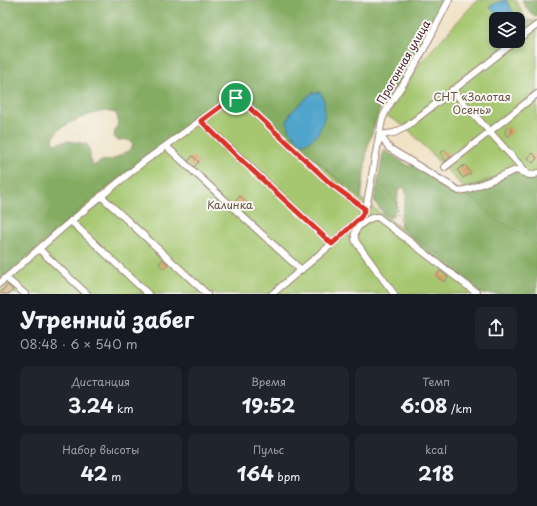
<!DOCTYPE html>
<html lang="ru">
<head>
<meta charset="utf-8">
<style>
	:root { --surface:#171b24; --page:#20242c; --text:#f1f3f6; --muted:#9ea1a6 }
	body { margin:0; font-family:"Playpen Sans",sans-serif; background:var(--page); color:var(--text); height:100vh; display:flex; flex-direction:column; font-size:15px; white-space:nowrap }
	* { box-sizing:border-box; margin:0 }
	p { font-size:13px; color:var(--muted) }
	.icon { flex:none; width:22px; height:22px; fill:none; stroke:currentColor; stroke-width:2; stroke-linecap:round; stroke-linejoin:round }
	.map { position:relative; height:294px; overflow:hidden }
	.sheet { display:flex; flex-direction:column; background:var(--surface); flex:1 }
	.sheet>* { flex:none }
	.controls { position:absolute; left:489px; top:12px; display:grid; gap:8px }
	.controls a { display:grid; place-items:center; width:36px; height:36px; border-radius:8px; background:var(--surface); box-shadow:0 2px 6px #0003; font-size:20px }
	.pin { position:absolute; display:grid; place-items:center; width:34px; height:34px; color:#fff; margin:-17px; border:2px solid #fff; border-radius:50%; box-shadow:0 1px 4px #0007 }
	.round { display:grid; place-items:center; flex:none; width:42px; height:42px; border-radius:8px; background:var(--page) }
	.summary { display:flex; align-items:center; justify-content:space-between; height:68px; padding:0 20px }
	h1 { font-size:22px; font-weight:700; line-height:30px }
	.stats { display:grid; grid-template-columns:repeat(3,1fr); gap:6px; height:68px; padding:4px 20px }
	.stats div { display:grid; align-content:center; border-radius:8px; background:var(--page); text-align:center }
	.stats b { font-size:20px; font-weight:700 }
	.stats small { font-size:11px; font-weight:400 }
	.stats p { font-size:11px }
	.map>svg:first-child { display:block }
	.green { fill:#a6c76f; stroke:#78734d; fill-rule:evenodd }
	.forest { fill:#84ac62; stroke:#676646; fill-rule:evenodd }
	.water { fill:#50a4cb; stroke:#4d627b }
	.building { fill:#d49e5f }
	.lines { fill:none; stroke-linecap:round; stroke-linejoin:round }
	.minor-casing { stroke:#9d8078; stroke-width:8 }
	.path { stroke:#9d8078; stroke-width:1; stroke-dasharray:1 3; stroke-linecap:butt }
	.minor { stroke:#fff; stroke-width:6 }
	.route-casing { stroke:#fff; stroke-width:8 }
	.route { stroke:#d93025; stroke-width:5 }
	.labels { text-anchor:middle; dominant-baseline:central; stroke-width:4; stroke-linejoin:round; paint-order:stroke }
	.street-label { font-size:11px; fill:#4a1f2b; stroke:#f6f6f2 }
	.park-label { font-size:11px; fill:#66513f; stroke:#f6f6f2 }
</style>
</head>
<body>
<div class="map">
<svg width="537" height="294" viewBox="0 0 537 294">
	<rect width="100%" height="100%" fill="#f6f6f2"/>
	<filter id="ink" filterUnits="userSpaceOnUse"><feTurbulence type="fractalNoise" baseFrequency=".025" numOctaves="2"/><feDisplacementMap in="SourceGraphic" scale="8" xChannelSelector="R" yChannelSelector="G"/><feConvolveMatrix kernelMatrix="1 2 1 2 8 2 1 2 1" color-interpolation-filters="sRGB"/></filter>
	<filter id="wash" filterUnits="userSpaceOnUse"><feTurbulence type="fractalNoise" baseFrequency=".012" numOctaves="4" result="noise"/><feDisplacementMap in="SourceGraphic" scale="16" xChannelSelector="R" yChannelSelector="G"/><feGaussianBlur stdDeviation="0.9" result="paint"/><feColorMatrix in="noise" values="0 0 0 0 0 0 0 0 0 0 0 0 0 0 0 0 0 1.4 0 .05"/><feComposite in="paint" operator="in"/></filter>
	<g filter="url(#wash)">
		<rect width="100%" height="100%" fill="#f0e2c5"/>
		<g class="green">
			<path d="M477,0H516L526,21H537V179L534,175L466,190L406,127L387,116L421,62ZM496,19H518V41H496Z"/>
			<polygon points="234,91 361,199 402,229 482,294 0,294 0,280 93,199 142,159"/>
		</g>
		<g class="forest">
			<path d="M0,0H446L405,76L381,105L367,149L361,199L234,91L142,159L93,199L0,280ZM105,111L116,113C121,125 115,125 114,137L117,140C125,140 128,138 133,144L131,149L119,156L112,160L102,161L93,166C88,160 92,151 87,144L68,141L54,144C47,126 93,113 105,111Z"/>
			<polygon points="522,0 537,0 537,17 535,17 526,8"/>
			<path d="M384,150L409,166L414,164L459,191L512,171L534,175L537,179V294H482L470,285L402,229C396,214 412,199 404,187L398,190C398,198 398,213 390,218L384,214L374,201Z"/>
		</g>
		<g class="water">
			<polygon points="504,0 506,0 517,19 500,19 489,6"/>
			<path d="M320,92C331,107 322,143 301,143L290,131L287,122L291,112L312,93Z"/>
		</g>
		<g id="blocks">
			<g class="building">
				<polygon points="508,126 513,131 508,137 504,133 506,131 505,130"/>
				<polygon points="445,150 451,157 446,161 440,153"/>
				<polygon points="533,153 537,158 533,163 528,158"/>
				<polygon points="193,156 199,162 193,168 187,162"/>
				<polygon points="465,165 471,173 463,178 457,170"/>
				<polygon points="240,196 247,203 241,210 233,204"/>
				<polygon points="163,259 168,264 164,269 159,264"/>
				<polygon points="440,271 448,277 444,282 436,276"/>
				<polygon points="7,285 13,290 9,294 3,294 1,292"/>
			</g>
		</g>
	</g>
	<g filter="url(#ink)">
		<use href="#blocks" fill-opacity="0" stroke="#9d8078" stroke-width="1"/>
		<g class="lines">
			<g class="minor-casing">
				<g id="minor">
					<polyline points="518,39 537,25"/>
					<polyline points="452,90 527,173"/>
					<polyline points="201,121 332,244"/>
					<polyline points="380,135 389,148 459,191 469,189 516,170 529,175 534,175 537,173"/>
					<polyline points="380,135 394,133 406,127 516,41"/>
					<polyline points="166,146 301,270"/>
					<polyline points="445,167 537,94"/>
					<polyline points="101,196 207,294"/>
					<polyline points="71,221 148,294"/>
					<polyline points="39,249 87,294"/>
					<polyline points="6,278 25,294"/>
					<polyline points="0,283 65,226 142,163 232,98 236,98 240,99 331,184 365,209"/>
					<path d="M272,294L332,244L361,217L367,203L382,120C388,103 400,90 409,75C424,51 436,25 449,0"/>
					<path d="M394,294L356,242C355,239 354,236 355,233C357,225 371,216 378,217L478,294"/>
				</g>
			</g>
			<g class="path">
				<polyline points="378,181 386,187 394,199 398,215 405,227 473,282"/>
				<polyline points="469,195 492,217 512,229 529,236 537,246"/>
				<polyline points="483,290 487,294"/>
			</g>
			<use href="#minor" class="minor"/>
		</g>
	</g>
	<g class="lines" filter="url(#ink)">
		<g class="route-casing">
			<polygon id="route" points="232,98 236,98 240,99 331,184 365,209 361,217 332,244 238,157 201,121"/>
		</g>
		<use href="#route" class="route"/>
	</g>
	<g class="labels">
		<g class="street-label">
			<text transform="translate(403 62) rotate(-60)">Прогонная улица</text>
		</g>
		<g class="park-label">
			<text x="472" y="96">СНТ «Золотая<tspan x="472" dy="13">Осень»</tspan></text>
			<text x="230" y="204">Калинка</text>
		</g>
	</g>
</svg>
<div class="controls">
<a><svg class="icon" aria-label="layers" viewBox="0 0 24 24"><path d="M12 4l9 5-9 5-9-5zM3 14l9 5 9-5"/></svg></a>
</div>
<div class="pin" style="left:236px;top:98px;background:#1e9e55"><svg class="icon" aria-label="arrive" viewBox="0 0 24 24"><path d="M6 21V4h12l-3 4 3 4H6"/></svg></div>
</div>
<section class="sheet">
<div class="summary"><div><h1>Утренний забег</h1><p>08:48 · 6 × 540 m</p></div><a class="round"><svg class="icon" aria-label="share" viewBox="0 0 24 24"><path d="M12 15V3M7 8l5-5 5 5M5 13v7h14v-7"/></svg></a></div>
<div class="stats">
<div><p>Дистанция</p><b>3.24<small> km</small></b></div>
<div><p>Время</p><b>19:52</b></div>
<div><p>Темп</p><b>6:08<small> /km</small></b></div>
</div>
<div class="stats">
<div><p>Набор высоты</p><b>42<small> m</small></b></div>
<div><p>Пульс</p><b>164<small> bpm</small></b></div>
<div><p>kcal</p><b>218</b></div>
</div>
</section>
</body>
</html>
